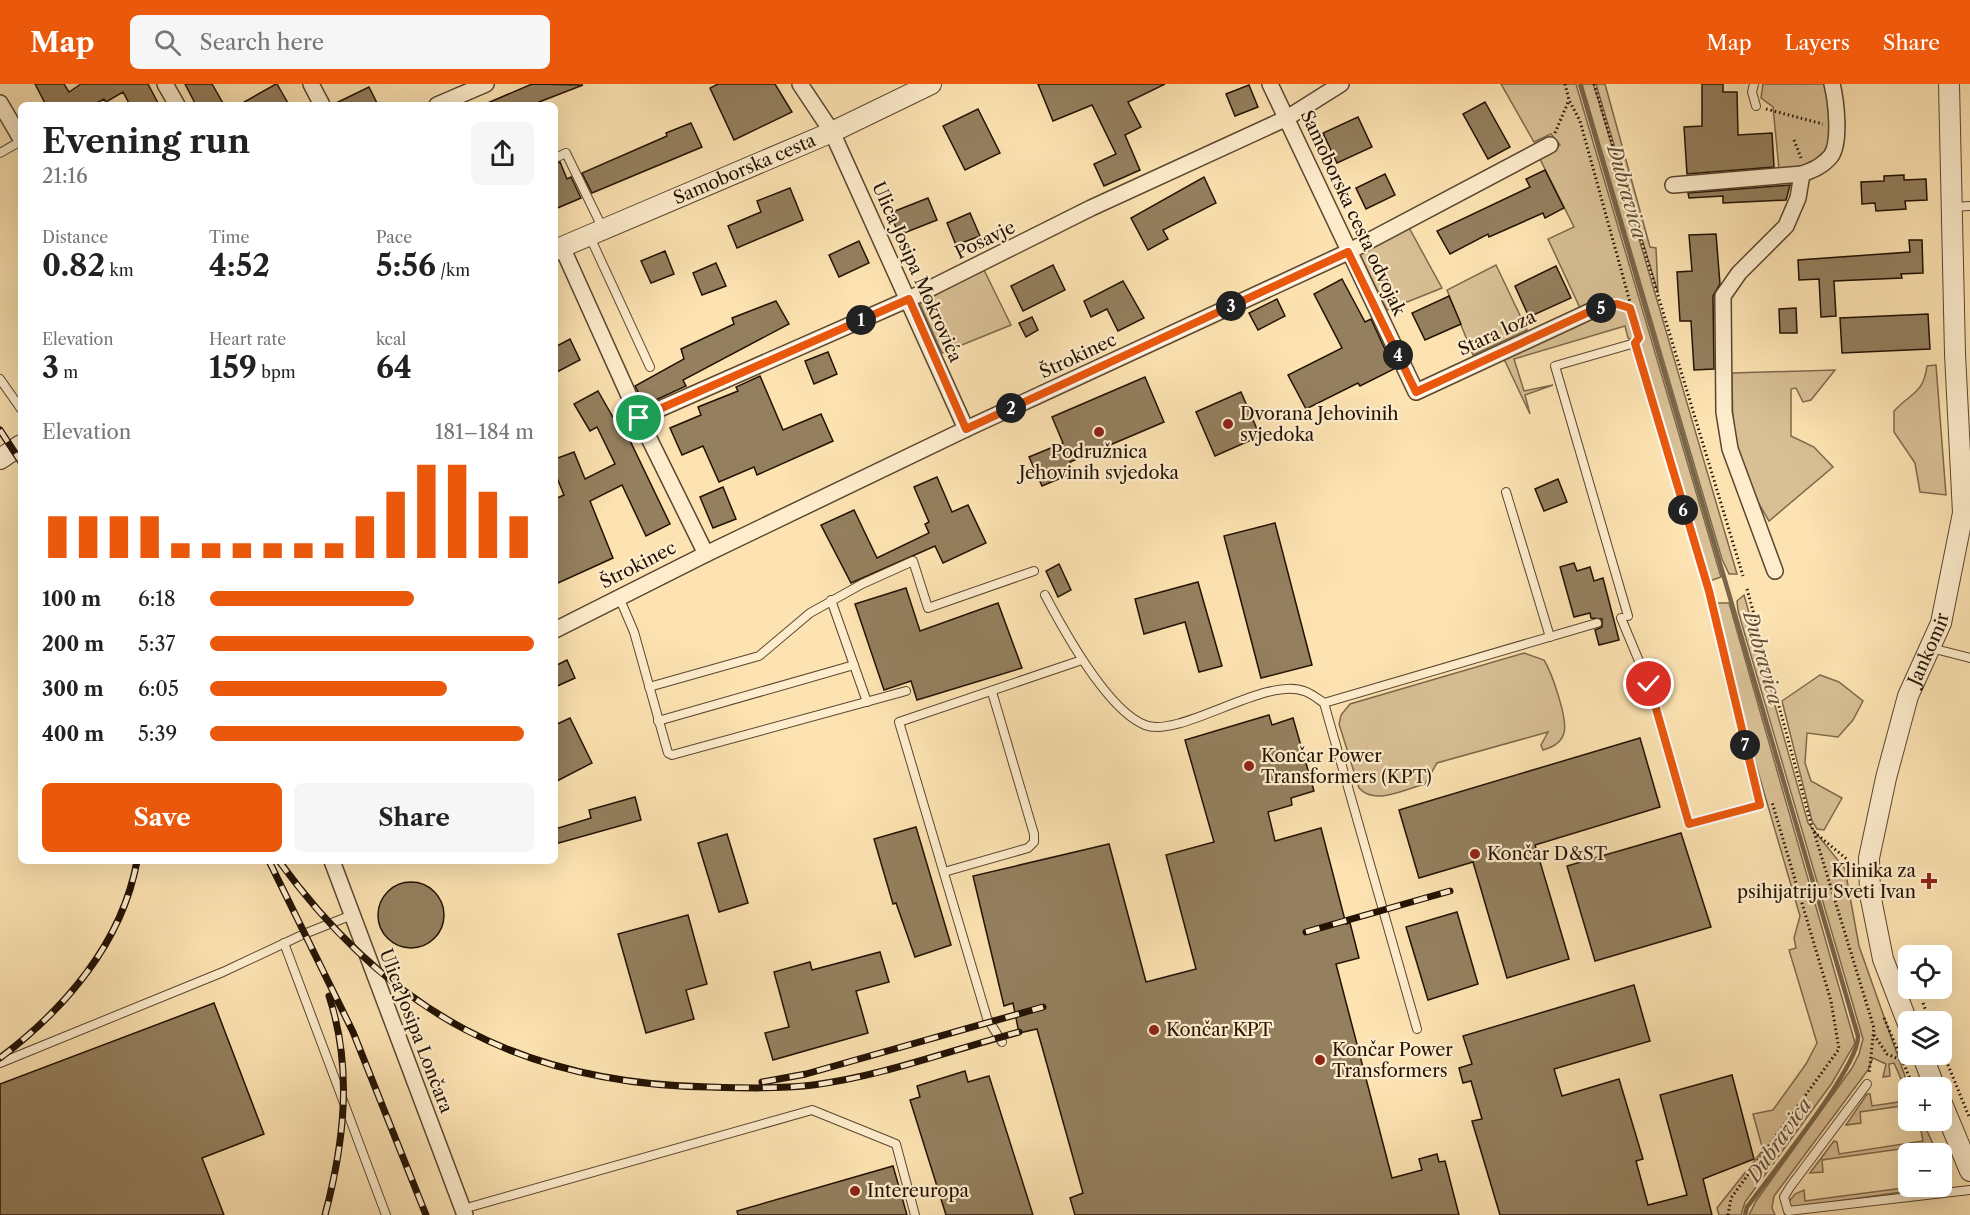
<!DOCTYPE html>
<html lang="en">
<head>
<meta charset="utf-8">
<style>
	:root { --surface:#fff; --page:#f6f6f6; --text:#222; --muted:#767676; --accent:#ea580c }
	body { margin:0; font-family:"Libre Caslon Text",serif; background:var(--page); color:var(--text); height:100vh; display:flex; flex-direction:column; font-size:22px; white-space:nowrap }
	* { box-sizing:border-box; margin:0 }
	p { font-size:20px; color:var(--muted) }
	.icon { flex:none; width:33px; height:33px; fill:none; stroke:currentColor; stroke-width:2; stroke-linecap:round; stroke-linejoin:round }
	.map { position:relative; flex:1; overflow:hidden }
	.panel { position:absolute; left:18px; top:18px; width:540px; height:762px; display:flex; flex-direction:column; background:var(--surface); border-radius:9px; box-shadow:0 6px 24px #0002 }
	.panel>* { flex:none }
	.controls { position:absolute; left:1898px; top:861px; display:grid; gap:12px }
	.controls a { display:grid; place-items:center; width:54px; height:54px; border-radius:9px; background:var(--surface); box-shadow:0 6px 24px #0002; font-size:30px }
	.pin { position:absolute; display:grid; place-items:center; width:51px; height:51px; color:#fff; margin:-26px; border:3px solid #fff; border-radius:50%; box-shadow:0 2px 6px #0007 }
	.km { position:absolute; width:30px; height:30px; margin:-15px; border-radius:50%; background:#222; color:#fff; font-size:16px; line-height:30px; text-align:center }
	.round { display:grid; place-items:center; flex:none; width:63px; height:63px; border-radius:9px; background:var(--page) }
	.overview { display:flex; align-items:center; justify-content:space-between; height:102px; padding:0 24px }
	h1 { font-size:33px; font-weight:700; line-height:45px }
	.metrics { display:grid; grid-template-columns:repeat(3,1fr); gap:9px; height:102px; padding:6px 24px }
	.metrics div { display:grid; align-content:center }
	.metrics b { font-size:30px; font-weight:700 }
	.metrics small { font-size:16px; font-weight:400 }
	.metrics p { font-size:16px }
	.chart { height:168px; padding:12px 24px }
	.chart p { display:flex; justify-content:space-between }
	.chart svg { width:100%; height:108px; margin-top:6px; stroke:var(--accent); stroke-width:6 }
	.primary-button { display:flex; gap:12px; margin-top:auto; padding:12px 24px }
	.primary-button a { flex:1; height:69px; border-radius:9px; background:var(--accent); color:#fff; font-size:24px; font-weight:700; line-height:69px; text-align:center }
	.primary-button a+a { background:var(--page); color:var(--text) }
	ul { padding:0 24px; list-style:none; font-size:20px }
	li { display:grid; grid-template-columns:96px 72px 1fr; align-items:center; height:45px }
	li i { height:15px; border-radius:8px; background:var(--accent) }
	header { display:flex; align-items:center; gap:36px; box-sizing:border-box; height:84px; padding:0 30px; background:var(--accent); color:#fff }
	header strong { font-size:28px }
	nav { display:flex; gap:33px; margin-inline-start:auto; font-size:21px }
	.search { width:420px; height:54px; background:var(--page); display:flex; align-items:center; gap:15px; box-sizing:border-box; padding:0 21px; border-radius:9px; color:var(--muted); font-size:22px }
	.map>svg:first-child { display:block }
	.green { fill:#d8bf94; stroke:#7e684c; stroke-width:1.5 }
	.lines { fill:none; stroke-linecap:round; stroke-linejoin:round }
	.stream { stroke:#796548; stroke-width:4.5 }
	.building { fill:#947f5e; stroke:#231203; stroke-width:1.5 }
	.service-casing { stroke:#5a462f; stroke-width:10 }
	.minor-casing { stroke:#5a462f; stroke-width:18 }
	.tertiary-casing { stroke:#5a462f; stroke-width:22 }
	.path { stroke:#231203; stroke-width:3; stroke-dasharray:1.5 3; stroke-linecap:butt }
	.service { stroke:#feedcd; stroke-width:8 }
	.minor { stroke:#feedcd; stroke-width:15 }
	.tertiary { stroke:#feedcd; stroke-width:20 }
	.rail-casing { stroke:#231203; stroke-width:7 }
	.rail { stroke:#feedcd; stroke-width:4.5; stroke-dasharray:14; stroke-linecap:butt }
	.route-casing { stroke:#fff; stroke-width:12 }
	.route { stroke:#ea580c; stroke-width:8 }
	.poi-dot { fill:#8f2418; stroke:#feedcd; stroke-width:2 }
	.labels { text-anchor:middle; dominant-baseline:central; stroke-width:4.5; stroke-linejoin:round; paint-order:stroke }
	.street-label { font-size:18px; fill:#231203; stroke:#feedcd }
	.poi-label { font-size:18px; fill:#231203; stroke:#feedcd; text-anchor:start }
	.water-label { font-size:20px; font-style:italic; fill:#645037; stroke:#feedcd }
</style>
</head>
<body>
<header>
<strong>Map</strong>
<div class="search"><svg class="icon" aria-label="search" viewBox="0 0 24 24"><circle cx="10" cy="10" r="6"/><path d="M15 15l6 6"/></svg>Search here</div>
<nav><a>Map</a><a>Layers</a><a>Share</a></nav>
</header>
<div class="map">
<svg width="1970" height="1131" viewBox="0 0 1970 1131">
	<rect width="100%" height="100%" fill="#fde3b2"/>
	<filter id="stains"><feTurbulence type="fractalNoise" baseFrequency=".00333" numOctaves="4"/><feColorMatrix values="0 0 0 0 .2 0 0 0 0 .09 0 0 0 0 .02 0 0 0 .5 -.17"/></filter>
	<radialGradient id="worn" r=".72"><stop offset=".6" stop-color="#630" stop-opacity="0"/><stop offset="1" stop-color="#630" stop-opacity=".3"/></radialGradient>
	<g class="green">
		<polygon points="1501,0 1576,0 1721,493 1710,497 1708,495 1638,258 1628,254 1625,242 1514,275 1524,307 1553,301 1525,311 1530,330 1504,275 1580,224 1548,155 1574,143 1539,73 1560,61 1551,50 1534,58"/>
		<polygon points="1582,0 1593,0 1597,11 1737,490 1729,490 1722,475"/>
		<polygon points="1596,0 1605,0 1650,163 1656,164 1658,209"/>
		<polygon points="1763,0 1824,0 1833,30 1831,61 1808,82 1779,85 1773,23 1761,14"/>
		<polygon points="1407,140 1442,204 1387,226 1359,169"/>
		<polygon points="1496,181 1527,246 1473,271 1447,206"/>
		<polygon points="983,184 1011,241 942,269 920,220"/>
		<path d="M1936,281L1946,411L1920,408L1915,379L1894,348V327C1913,307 1923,310 1927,282Z"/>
		<polygon points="1835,286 1811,316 1803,318 1796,304 1791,305 1791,352 1814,363 1833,383 1769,437 1746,397 1733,354 1732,289"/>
		<polygon points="1744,511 1808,739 1845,785 1859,862 1907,998 1903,999 1894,979 1889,980 1890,992 1883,993 1886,980 1873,974 1868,986 1774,1112 1772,1124 1775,1131 1749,1131 1756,1117 1852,984 1859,970 1863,955 1738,527 1737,517"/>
		<polygon points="1717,519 1729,519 1855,959 1832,999 1745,1118 1741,1131 1719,1131 1717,1124 1763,1066 1753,1030 1773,1026 1806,980 1817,959 1789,866 1796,864 1794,854 1800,832 1731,595 1716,528"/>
		<path d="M1524,569L1544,576C1552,589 1568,635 1564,649C1561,659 1553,663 1543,666L1541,661L1548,648L1437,679L1425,700C1405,705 1375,722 1359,704L1339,640L1341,631L1350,620Z"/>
		<polygon points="1820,591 1839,598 1863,617 1853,636 1838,653 1807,649 1805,679 1811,697 1842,714 1824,746 1817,745 1812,737 1782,617"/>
		<polygon points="1908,1000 1908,1021 1860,1028 1861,1039 1846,1041 1867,1010 1870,1010 1872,1022 1905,1017 1903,1002"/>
		<polygon points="1924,1040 1937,1069 1930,1069 1928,1061 1822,1076 1823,1088 1810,1089 1834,1057 1837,1058 1839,1070 1923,1057 1920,1041"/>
		<polygon points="1911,1103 1937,1103 1789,1124 1787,1120 1795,1110 1804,1106 1805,1117"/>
	</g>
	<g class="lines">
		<path class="stream" d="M1580,0L1858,952C1860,982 1769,1093 1747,1123L1745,1131"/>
	</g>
	<g class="building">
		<polygon points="35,0 64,0 69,8 81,0 148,0 159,21 130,21 123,8 106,18 104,15 93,21 46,21"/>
		<polygon points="185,0 212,0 224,21 196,21"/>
		<polygon points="277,0 289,21 239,21 276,0"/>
		<polygon points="532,0 583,1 539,18 540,21 483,21"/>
		<polygon points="718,0 775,0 792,28 734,56 710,4"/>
		<polygon points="1038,0 1165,0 1128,18 1141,43 1125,51 1140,86 1104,102 1094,80 1116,70 1092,21 1053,37"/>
		<polygon points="1702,0 1723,0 1723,8 1737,8 1738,51 1772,49 1774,83 1687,90 1684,43 1702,42"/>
		<polygon points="1249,1 1258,23 1235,32 1226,10"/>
		<polygon points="369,3 378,21 332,21"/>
		<polygon points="1485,18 1510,63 1488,75 1463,30"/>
		<polygon points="978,25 1000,69 965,86 943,42"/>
		<polygon points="1358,33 1372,63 1337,79 1323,49"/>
		<polygon points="691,39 702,63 592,109 582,89 667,52 666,49"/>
		<polygon points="560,78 567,95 571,93 581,114 555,125 555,80"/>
		<polygon points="1545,86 1564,124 1545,134 1543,129 1489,153 1488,150 1450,170 1437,147 1530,103 1526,95"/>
		<polygon points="1385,90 1395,111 1366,125 1356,104"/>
		<polygon points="1904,91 1904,96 1926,95 1927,116 1905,117 1906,125 1876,127 1875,119 1862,120 1861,98 1884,97 1884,92"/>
		<polygon points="1204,93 1216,119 1163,146 1168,155 1148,166 1131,134"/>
		<polygon points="1790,101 1786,116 1723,119 1723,112 1689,114 1688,109"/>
		<polygon points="790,104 803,136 737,164 728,142 761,128 757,117"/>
		<polygon points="928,114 937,136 899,151 890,129"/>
		<polygon points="970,129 980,152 956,161 947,139"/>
		<polygon points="1716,150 1720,200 1713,212 1714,285 1694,286 1691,237 1680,237 1677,188 1692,187 1689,151"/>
		<polygon points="1909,156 1922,156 1923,189 1901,190 1902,194 1834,197 1836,232 1821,233 1819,195 1799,196 1798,176 1910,168"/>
		<polygon points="859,157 869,179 839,193 829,171"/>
		<polygon points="665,167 674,190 651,199 641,177"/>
		<polygon points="716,179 726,202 702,211 693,189"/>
		<polygon points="1053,181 1065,206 1023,227 1011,202"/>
		<polygon points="1556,182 1571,214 1529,233 1515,202"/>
		<polygon points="1342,195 1365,238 1371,235 1394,285 1360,302 1358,299 1306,325 1288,291 1342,264 1314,210"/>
		<polygon points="1123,197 1144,234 1118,247 1107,225 1091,233 1084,217"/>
		<polygon points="1449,212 1461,240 1425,256 1412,229"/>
		<polygon points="1277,215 1285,232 1258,246 1249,229"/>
		<polygon points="776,217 789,240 683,296 686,302 645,321 635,302 684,275 681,265 734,240 732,234"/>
		<polygon points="1796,224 1797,249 1780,249 1779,225"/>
		<polygon points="1928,230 1930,265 1842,269 1840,234"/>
		<polygon points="1032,233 1038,246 1026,253 1019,239"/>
		<polygon points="570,255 580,276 555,289 555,263"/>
		<polygon points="828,268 837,290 814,300 805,277"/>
		<polygon points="760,292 783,346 821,330 833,357 757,391 754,383 719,398 703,362 682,371 670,344 701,331 698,323 738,307 736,303"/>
		<polygon points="1145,293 1164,338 1070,378 1075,388 1042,402 1029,373 1063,359 1052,333"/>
		<polygon points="598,307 618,342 622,340 670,440 646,452 622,401 590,417 613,474 558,499 555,491 555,415 564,411 555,389 555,375 574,368 585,395 615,380 597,343 590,347 574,320"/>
		<polygon points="1241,308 1260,352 1215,372 1196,328"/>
		<polygon points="937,393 952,428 968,421 986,459 943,479 935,462 851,499 821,441 854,426 877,474 929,449 925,440 929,438 914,403"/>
		<polygon points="1558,395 1567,418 1544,427 1535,405"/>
		<polygon points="723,403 736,435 713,444 700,413"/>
		<polygon points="1275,439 1312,581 1261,594 1224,452"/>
		<polygon points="1574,479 1577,487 1590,483 1594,497 1603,494 1619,556 1599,561 1595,546 1602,543 1602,535 1591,534 1590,529 1574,533 1560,483"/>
		<polygon points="1059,480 1071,506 1058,513 1046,487"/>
		<polygon points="1198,498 1222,582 1199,588 1185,538 1144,550 1135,515"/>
		<polygon points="906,504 920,547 998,519 1022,584 917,616 911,597 884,606 855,520"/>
		<polygon points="567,576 575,594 555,603 555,582"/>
		<polygon points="1269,631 1272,641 1293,634 1314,707 1291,714 1292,721 1268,728 1275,757 1321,744 1346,840 1350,839 1359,874 1336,880 1392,1094 1422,1086 1419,1075 1437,1070 1439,1078 1445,1077 1459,1131 1075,1131 1070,1114 1083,1109 1037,945 1019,949 1013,919 1004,922 973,792 1109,760 1146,898 1196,885 1166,771 1214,758 1185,656"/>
		<polygon points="570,634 592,679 555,698 555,641"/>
		<polygon points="1640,654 1660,723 1535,761 1569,875 1507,894 1473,778 1419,794 1399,726"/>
		<polygon points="635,713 641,736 555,760 555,745 591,734 589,726"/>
		<polygon points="916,743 951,861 915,873 896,819 893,820 874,755"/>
		<polygon points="1681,749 1711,843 1595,877 1567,782"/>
		<polygon points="727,750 748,819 719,828 698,759"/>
		<circle cx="411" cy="831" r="33"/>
		<polygon points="1457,828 1478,900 1428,916 1406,843"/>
		<polygon points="688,831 707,900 686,906 694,935 646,949 618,850"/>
		<polygon points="880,868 889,898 856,907 868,949 773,976 765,949 789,943 774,888 810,878 812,886"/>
		<polygon points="1634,901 1650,957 1554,985 1562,1012 1619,995 1643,1075 1636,1077 1648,1121 1687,1111 1660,1011 1732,991 1754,1075 1703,1095 1712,1131 1500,1131 1472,1037 1482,1035 1471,997 1463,999 1459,984 1472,980 1463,952"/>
		<polygon points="214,919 264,1050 202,1074 224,1131 0,1131 0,1000"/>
		<polygon points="965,987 968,998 989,992 1033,1131 946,1131 910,1016 920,1013 917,1002"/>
		<polygon points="893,1082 907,1131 738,1131 737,1127"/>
	</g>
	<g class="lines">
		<g class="service-casing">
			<g id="service">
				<polyline points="1754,0 1752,8 1756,22"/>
				<polyline points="0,69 21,57"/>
				<polyline points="555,74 566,69 602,143"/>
				<polyline points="1953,123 1970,122"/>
				<polyline points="590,153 650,283"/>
				<polyline points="0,295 21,325"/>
				<polyline points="1506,408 1550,553"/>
				<path d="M1045,511C1064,547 1107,626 1145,641C1179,655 1266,592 1304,607C1311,609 1318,615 1324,619L1417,945"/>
				<polyline points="619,513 634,548 668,669 672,671 906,607"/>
				<polyline points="831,516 867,618"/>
				<polyline points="1621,534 1649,601 1689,740 1760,721 1709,507 1635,259 1555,282 1628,532"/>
				<polyline points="1931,564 1970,574"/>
				<polyline points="649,603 759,572 810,529 862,500 913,477 928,524 1034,487"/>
				<polyline points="1324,619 1597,539"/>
				<polyline points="658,637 854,581"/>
				<polyline points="944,788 1028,764 1034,758 1034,750 992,608"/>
				<polyline points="284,859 386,1131"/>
				<polyline points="1002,958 987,934 899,638 1082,576"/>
				<polyline points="0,979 223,888 304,850 352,831"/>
				<polyline points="1867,1000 1790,1103 1784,1113 1788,1127 1970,1106"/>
				<polyline points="463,1125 812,1026 896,1060 915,1131"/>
			</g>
		</g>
		<g class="minor-casing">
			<g id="minor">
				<polyline points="165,0 177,21"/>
				<polyline points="311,0 322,21"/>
				<polyline points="800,0 832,48 966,345"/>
				<polyline points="1270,0 1416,308 1593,226"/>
				<polyline points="0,19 21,55"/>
				<polyline points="437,21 486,0"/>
				<path d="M1673,101L1802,90C1813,86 1823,82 1831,72C1841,58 1836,16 1832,0"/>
				<polyline points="562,163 639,334 706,470"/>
				<polyline points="639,334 909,215 1091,124 1287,34 1341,0"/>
				<polyline points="1775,487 1730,365 1724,328 1723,212 1739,189 1786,142 1798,114 1802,90"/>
				<polyline points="555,546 706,470 966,345 1348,168 1550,61"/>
				<polyline points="332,777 465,1131"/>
			</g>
		</g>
		<g class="tertiary-casing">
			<g id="tertiary">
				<path id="s1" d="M555,166L832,48L931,0"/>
				<polyline points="0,375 21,361"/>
				<path id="s2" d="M1908,940L1883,875L1870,810L1869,774L1886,694L1908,612L1941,539L1963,429L1955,270L1949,0"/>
				<polyline points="1922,970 1935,1004"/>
				<polyline points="1941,1017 1970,1087"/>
			</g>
		</g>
		<g class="path">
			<polyline points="1565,0 1569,16 1580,37 1638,247"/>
			<polyline points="1594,0 1743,492"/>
			<polyline points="1766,25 1823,40"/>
			<polyline points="1555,49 1569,16"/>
			<polyline points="1794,56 1801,74"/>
			<polyline points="1607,222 1617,220 1631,224"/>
			<polyline points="1747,505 1813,747 1849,777"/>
			<polyline points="1814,748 1874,944 1869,990"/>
			<polyline points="1923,919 1930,938"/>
			<polyline points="1884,934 1914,1004"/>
			<polyline points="1874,951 1887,970 1901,976"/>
			<polyline points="1941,964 1970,1035"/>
			<polyline points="1728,1131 1731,1114 1839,965 1831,917 1772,718"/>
		</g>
		<use href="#service" class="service"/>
		<use href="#minor" class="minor"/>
		<use href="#tertiary" class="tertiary"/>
		<g class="rail-casing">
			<g id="rail">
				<polyline points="0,346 21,378"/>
				<polyline points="269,777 353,948 426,1131"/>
				<path d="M279,777C389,928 522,1000 709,1003C744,1004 778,1005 813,1001C883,992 951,966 1019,948"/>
				<polyline points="1306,848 1450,807"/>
				<path d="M0,974C65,925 122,859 137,777"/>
				<polyline points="762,998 806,990 1043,923"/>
				<path d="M325,1131C344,1059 353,985 329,912"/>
			</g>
		</g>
		<use href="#rail" class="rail"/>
	</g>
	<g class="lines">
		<g class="route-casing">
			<polyline id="route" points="639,334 909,215 966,345 1348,168 1416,308 1593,226 1617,220 1630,224 1639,254 1635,259 1709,507 1760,721 1689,740 1649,600"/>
		</g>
		<use href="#route" class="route"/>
	</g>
	<g class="poi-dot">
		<circle cx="1228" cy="340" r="6"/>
		<circle cx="1099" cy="348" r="6"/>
		<circle cx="1249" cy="682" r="6"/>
		<circle cx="1475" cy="770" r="6"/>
		<path d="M1926 788h6v6h6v6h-6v6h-6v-6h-6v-6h6z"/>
		<circle cx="1154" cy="946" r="6"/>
		<circle cx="1320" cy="976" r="6"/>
		<circle cx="855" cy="1107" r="6"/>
	</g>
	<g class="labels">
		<g class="street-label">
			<text stroke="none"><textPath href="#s1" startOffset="206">Samoborska cesta</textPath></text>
			<text transform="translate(1353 129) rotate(65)">Samoborska cesta odvojak</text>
			<text transform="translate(985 156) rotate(-26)">Posavje</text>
			<text transform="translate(917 188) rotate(66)">Ulica Josipa Mokrovića</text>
			<text transform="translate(1497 249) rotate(-25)">Stara loza</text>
			<text transform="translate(1078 272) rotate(-25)">Štrokinec</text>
			<text transform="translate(638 481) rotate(-27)">Štrokinec</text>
			<text stroke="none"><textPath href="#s2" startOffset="390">Jankomir</textPath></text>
			<text transform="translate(416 947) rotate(69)">Ulica Josipa Lončara</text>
		</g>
		<g class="poi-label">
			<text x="1240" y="330">Dvorana Jehovinih<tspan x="1240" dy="21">svjedoka</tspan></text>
			<text x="1099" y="368" text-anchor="middle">Podružnica<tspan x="1099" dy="21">Jehovinih svjedoka</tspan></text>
			<text x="1261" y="672">Končar Power<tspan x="1261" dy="21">Transformers (KPT)</tspan></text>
			<text x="1487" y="770">Končar D&amp;ST</text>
			<text x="1916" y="787" text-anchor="end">Klinika za<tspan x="1916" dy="21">psihijatriju Sveti Ivan</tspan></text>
			<text x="1166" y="946">Končar KPT</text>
			<text x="1332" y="966">Končar Power<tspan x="1332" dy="21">Transformers</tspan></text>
			<text x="867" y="1107">Intereuropa</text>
		</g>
		<g class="water-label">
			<text transform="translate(1627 108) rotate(74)">Dubravica</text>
			<text transform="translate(1763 574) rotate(74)">Dubravica</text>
			<text transform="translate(1779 1056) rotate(-55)">Dubravica</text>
		</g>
	</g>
	<rect width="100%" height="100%" filter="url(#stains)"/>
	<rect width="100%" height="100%" fill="url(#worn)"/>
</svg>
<div class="controls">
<a><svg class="icon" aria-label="locate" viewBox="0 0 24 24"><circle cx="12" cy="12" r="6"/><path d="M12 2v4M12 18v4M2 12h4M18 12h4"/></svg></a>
<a><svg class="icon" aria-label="layers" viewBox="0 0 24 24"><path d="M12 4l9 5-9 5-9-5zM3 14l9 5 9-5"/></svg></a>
<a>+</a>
<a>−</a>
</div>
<div class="pin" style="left:639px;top:334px;background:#1e9e55"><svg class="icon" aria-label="arrive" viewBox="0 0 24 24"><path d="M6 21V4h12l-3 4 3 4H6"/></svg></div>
<div class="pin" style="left:1649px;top:600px;background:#d93025"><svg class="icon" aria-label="check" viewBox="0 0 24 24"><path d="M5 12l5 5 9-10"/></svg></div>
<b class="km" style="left:861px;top:236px">1</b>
<b class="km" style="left:1011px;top:324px">2</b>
<b class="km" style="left:1231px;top:222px">3</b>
<b class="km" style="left:1398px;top:271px">4</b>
<b class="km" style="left:1601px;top:224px">5</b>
<b class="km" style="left:1683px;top:426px">6</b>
<b class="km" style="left:1745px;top:661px">7</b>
<section class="panel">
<div class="overview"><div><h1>Evening run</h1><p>21:16</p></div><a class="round"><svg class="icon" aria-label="share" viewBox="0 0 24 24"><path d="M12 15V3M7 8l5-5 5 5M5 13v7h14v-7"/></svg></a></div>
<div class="metrics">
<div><p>Distance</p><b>0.82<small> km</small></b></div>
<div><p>Time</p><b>4:52</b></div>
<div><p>Pace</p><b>5:56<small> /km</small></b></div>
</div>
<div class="metrics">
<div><p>Elevation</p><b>3<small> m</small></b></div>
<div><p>Heart rate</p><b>159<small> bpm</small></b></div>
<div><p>kcal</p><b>64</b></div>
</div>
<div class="chart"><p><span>Elevation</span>181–184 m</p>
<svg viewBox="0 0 160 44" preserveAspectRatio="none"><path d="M5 44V27M15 44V27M25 44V27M35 44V27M45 44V38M55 44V38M65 44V38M75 44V38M85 44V38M95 44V38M105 44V27M115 44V17M125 44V6M135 44V6M145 44V17M155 44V27"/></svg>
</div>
<ul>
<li><b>100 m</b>6:18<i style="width:63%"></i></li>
<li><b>200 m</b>5:37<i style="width:100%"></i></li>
<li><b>300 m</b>6:05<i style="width:73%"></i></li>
<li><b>400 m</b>5:39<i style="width:97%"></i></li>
</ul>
<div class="primary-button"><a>Save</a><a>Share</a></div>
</section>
</div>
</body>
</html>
